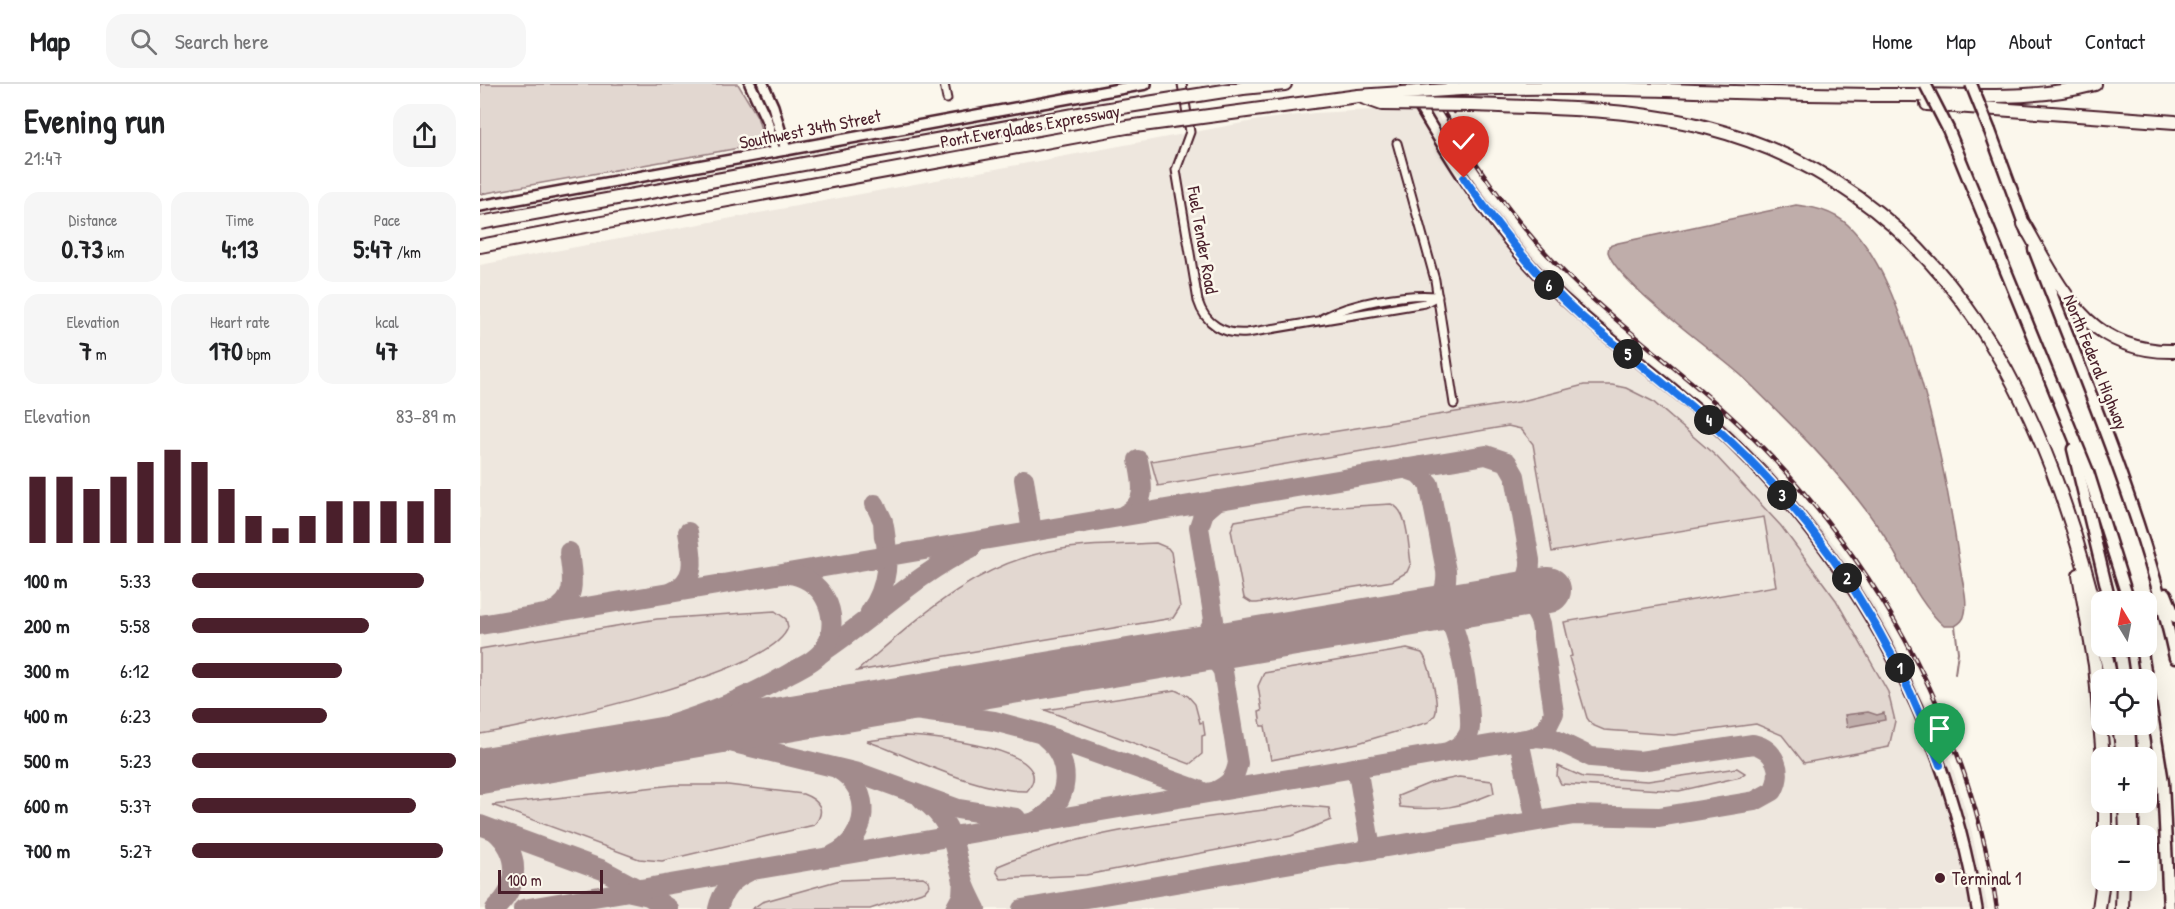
<!DOCTYPE html>
<html lang="en">
<head>
<meta charset="utf-8">
<style>
	:root { --surface:#fff; --page:#f6f6f6; --text:#202124; --muted:#757577; --line:#e0e0e0; --accent:#4a1f2b }
	body { margin:0; font-family:"Patrick Hand",sans-serif; background:var(--page); color:var(--text); height:100vh; display:flex; flex-direction:column; font-size:22px; white-space:nowrap }
	* { box-sizing:border-box; margin:0 }
	p { font-size:20px; color:var(--muted) }
	.icon { flex:none; width:33px; height:33px; fill:none; stroke:currentColor; stroke-width:2; stroke-linecap:round; stroke-linejoin:round }
	.map { position:relative; flex:1; overflow:hidden }
	.drawer { display:flex; flex-direction:column; background:var(--surface); width:480px }
	.drawer>* { flex:none }
	.needle { width:39px; rotate:350deg }
	.buttons { position:absolute; left:1611px; top:507px; display:grid; gap:12px }
	.buttons a { display:grid; place-items:center; width:66px; height:66px; border-radius:12px; background:var(--surface); box-shadow:0 6px 24px #0002; font-size:30px }
	.scale { position:absolute; left:18px; bottom:15px; width:105px; box-sizing:border-box; padding-left:6px; border:3px solid #4a1f2b; border-top:0; font-size:16px; line-height:21px; white-space:nowrap; color:#4a1f2b; -webkit-text-stroke:4px #fbf7ec; paint-order:stroke }
	.pin { position:absolute; display:grid; place-items:center; width:51px; height:51px; color:#fff; margin:-62px -26px; border-radius:50% 50% 50% 0; rotate:-45deg; box-shadow:0 0 6px #0007 }
	.pin .icon { rotate:45deg }
	.km { position:absolute; width:30px; height:30px; margin:-15px; border-radius:50%; background:#222; color:#fff; font-size:16px; line-height:30px; text-align:center }
	.round { display:grid; place-items:center; flex:none; width:63px; height:63px; border-radius:18px; background:var(--page) }
	.summary { display:flex; align-items:center; justify-content:space-between; height:102px; padding:0 24px }
	h1 { font-size:33px; font-weight:800; line-height:45px }
	.figures { display:grid; grid-template-columns:repeat(3,1fr); gap:9px; height:102px; padding:6px 24px }
	.figures div { display:grid; align-content:center; border-radius:15px; background:var(--page); text-align:center }
	.figures b { font-size:26px; font-weight:800 }
	.figures small { font-size:16px; font-weight:400 }
	.figures p { font-size:16px }
	.chart { height:168px; padding:12px 24px }
	.chart p { display:flex; justify-content:space-between }
	.chart svg { width:100%; height:108px; margin-top:6px; stroke:var(--accent); stroke-width:6 }
	ul { padding:0 24px; list-style:none; font-size:20px }
	li { display:grid; grid-template-columns:96px 72px 1fr; align-items:center; height:45px }
	li i { height:15px; border-radius:8px; background:var(--accent) }
	header { display:flex; align-items:center; gap:36px; box-sizing:border-box; height:84px; padding:0 30px; background:var(--surface); border-bottom:2px solid var(--line) }
	header strong { font-size:28px }
	nav { display:flex; gap:33px; margin-inline-start:auto; font-size:21px }
	.search { width:420px; height:54px; background:var(--page); display:flex; align-items:center; gap:15px; box-sizing:border-box; padding:0 21px; border-radius:18px; color:var(--muted); font-size:22px }
	main { display:flex; flex:1; min-height:0 }
	.map>svg:first-child { display:block }
	.built { fill:#eee7de }
	.green { fill:#e2d7d0; stroke:#967b7e; stroke-width:1.5 }
	.water { fill:#bfadaa; stroke:#907477; stroke-width:1.5 }
	.lines { fill:none; stroke-linecap:round; stroke-linejoin:round }
	.stream { stroke:#907477; stroke-width:2 }
	.taxiway { stroke:#a28b8c; stroke-width:20 }
	.runway { stroke:#a28b8c; stroke-width:46 }
	.street-casing { stroke:#4a1f2b; stroke-width:11 }
	.secondary-casing { stroke:#4a1f2b; stroke-width:14 }
	.primary-casing { stroke:#4a1f2b; stroke-width:15 }
	.highway-casing { stroke:#4a1f2b; stroke-width:16 }
	.street { stroke:#fbf7ec; stroke-width:7 }
	.secondary { stroke:#fbf7ec; stroke-width:9 }
	.primary { stroke:#fbf7ec; stroke-width:10 }
	.highway { stroke:#fbf7ec; stroke-width:12 }
	.rail-casing { stroke:#4a1f2b; stroke-width:4.5 }
	.rail { stroke:#fbf7ec; stroke-width:2; stroke-dasharray:7; stroke-linecap:butt }
	.primary-bridge-casing { stroke:#4a1f2b; stroke-width:15; stroke-linecap:butt }
	.highway-bridge-casing { stroke:#4a1f2b; stroke-width:16; stroke-linecap:butt }
	.primary-bridge { stroke:#fbf7ec; stroke-width:10 }
	.highway-bridge { stroke:#fbf7ec; stroke-width:12 }
	.route-casing { stroke:#fff; stroke-width:12 }
	.route { stroke:#1a73e8; stroke-width:8 }
	.poi-dot { fill:#4a1f2b; stroke:#fbf7ec; stroke-width:2 }
	.labels { text-anchor:middle; dominant-baseline:central; stroke-width:5; stroke-linejoin:round; paint-order:stroke }
	.street-label { font-size:18px; fill:#4a1f2b; stroke:#fbf7ec }
	.poi-label { font-size:18px; fill:#4a1f2b; stroke:#fbf7ec; text-anchor:start }
</style>
</head>
<body>
<header>
<strong>Map</strong>
<div class="search"><svg class="icon" aria-label="search" viewBox="0 0 24 24"><circle cx="10" cy="10" r="6"/><path d="M15 15l6 6"/></svg>Search here</div>
<nav><a>Home</a><a>Map</a><a>About</a><a>Contact</a></nav>
</header>
<main>
<section class="drawer">
<div class="summary"><div><h1>Evening run</h1><p>21:47</p></div><a class="round"><svg class="icon" aria-label="share" viewBox="0 0 24 24"><path d="M12 15V3M7 8l5-5 5 5M5 13v7h14v-7"/></svg></a></div>
<div class="figures">
<div><p>Distance</p><b>0.73<small> km</small></b></div>
<div><p>Time</p><b>4:13</b></div>
<div><p>Pace</p><b>5:47<small> /km</small></b></div>
</div>
<div class="figures">
<div><p>Elevation</p><b>7<small> m</small></b></div>
<div><p>Heart rate</p><b>170<small> bpm</small></b></div>
<div><p>kcal</p><b>47</b></div>
</div>
<div class="chart"><p><span>Elevation</span>83–89 m</p>
<svg viewBox="0 0 160 44" preserveAspectRatio="none"><path d="M5 44V17M15 44V17M25 44V22M35 44V17M45 44V11M55 44V6M65 44V11M75 44V22M85 44V33M95 44V38M105 44V33M115 44V27M125 44V27M135 44V27M145 44V27M155 44V22"/></svg>
</div>
<ul>
<li><b>100 m</b>5:33<i style="width:88%"></i></li>
<li><b>200 m</b>5:58<i style="width:67%"></i></li>
<li><b>300 m</b>6:12<i style="width:57%"></i></li>
<li><b>400 m</b>6:23<i style="width:51%"></i></li>
<li><b>500 m</b>5:23<i style="width:100%"></i></li>
<li><b>600 m</b>5:37<i style="width:85%"></i></li>
<li><b>700 m</b>5:27<i style="width:95%"></i></li>
</ul>
</section>
<div class="map">
<svg width="1695" height="825" viewBox="0 0 1695 825">
	<rect width="100%" height="100%" fill="#fbf7ec"/>
	<filter id="ink" filterUnits="userSpaceOnUse"><feTurbulence type="fractalNoise" baseFrequency=".0167" numOctaves="2"/><feDisplacementMap in="SourceGraphic" scale="12" xChannelSelector="R" yChannelSelector="G"/><feConvolveMatrix kernelMatrix="1 2 1 2 8 2 1 2 1" color-interpolation-filters="sRGB"/></filter>
	<g filter="url(#ink)">
		<polygon class="built" points="893,26 955,27 994,95 1049,166 1106,224 1253,345 1292,386 1360,467 1406,540 1466,662 1491,744 1508,825 0,825 0,181 779,36 834,29"/>
		<g class="green">
			<polygon points="0,0 258,0 277,32 283,52 276,61 0,110"/>
			<polygon points="1104,301 1132,301 1146,304 1172,317 1237,373 1301,442 1356,516 1408,608 1415,637 1409,663 1324,679 1302,651 1276,640 1194,651 1124,646 1112,641 1107,634 1089,573 1092,572 1084,538 1296,502 1284,433 1072,468 1053,360 1041,345 1028,342 678,402 671,377 1038,318"/>
			<path d="M911,420C929,426 928,463 931,479L927,488L912,497L777,519H772L764,514L751,446L755,437L825,425Z"/>
			<path d="M676,459L688,464L691,468L700,523L693,534L377,587C437,536 491,482 570,467C605,460 641,461 676,459Z"/>
			<path d="M295,527L306,535L308,543C295,590 50,642 0,650V565L177,535Z"/>
			<path d="M927,565L942,569C949,578 960,620 955,631C955,631 949,637 949,638L878,659L791,676L785,642H781L779,628L782,627L778,602L784,589Z"/>
			<polygon points="695,606 708,612 715,620 720,639 723,638 725,651 722,652 722,670 710,680 565,626"/>
			<path d="M425,652C447,652 584,665 547,707C497,708 434,674 387,657Z"/>
			<polygon points="1078,682 1103,693 1168,697 1257,684 1265,689 1260,693 1199,707 1081,700 1077,692"/>
			<path d="M979,693L1012,697L1014,709C978,724 960,727 920,723L918,712L950,699Z"/>
			<path d="M194,701H248L323,710C339,716 347,726 334,741L182,777L159,775L12,721Z"/>
			<path d="M817,721L849,724L851,736L811,752L606,791L521,795L516,787L518,782C610,743 719,736 817,721Z"/>
			<polygon points="443,793 449,797 450,801 445,807 390,825 272,825 282,818 360,796"/>
		</g>
		<g class="water">
			<path d="M1316,121C1338,123 1358,129 1373,146C1401,176 1417,222 1430,260C1454,332 1469,408 1480,483C1482,498 1488,514 1485,529C1484,536 1480,539 1475,542H1464C1434,515 1422,476 1399,444C1360,388 1312,341 1264,294C1235,267 1137,199 1128,168L1129,162L1138,159Z"/>
			<polygon points="1388,628 1397,631 1404,629 1405,636 1367,643 1365,631"/>
		</g>
		<g class="lines">
			<polyline class="stream" points="1475,590 1478,568 1475,542"/>
			<g class="taxiway">
				<path d="M924,384L938,389L949,400L966,487C968,507 959,518 943,527"/>
				<polyline points="544,395 552,448"/>
				<polyline points="395,420 403,437 404,454"/>
				<path d="M644,431C669,419 662,398 658,376"/>
				<path d="M191,508C219,497 212,472 208,448"/>
				<path d="M1026,513C1044,514 1056,522 1061,540L1074,629L1065,647L1052,654"/>
				<path d="M943,527C954,528 964,531 971,540C980,552 994,635 989,649C985,658 979,663 970,667"/>
				<path d="M72,528C99,516 92,492 89,468"/>
				<path d="M390,528C409,503 409,472 404,442"/>
				<path d="M0,541L1006,371L1027,378L1035,392L1050,476C1051,495 1041,504 1026,513"/>
				<polyline points="703,567 724,556 734,536 719,443 724,428 738,416"/>
				<path d="M700,568C720,567 733,569 743,587L758,679C755,694 750,700 736,707"/>
				<path d="M341,569C393,535 434,491 491,464"/>
				<polyline points="334,630 435,626 514,637 559,649 721,707"/>
				<polyline points="217,650 382,690 478,725 536,734"/>
				<polyline points="1039,656 1056,737"/>
				<path d="M30,682C126,659 225,640 310,589C323,582 339,575 346,562C354,547 353,528 345,514C338,501 323,491 308,490"/>
				<polyline points="877,683 891,765"/>
				<path d="M442,715C477,741 472,763 484,799C487,808 492,817 496,825"/>
				<path d="M556,737C591,721 594,677 565,653"/>
				<polyline points="0,741 123,786 162,807"/>
				<path d="M353,771C389,754 394,706 358,685"/>
				<polyline points="151,808 169,812 189,825"/>
				<path d="M15,825C40,802 41,770 15,747"/>
				<path d="M43,825L1057,653L1074,655L1111,673L1160,677L1273,660C1295,665 1304,687 1293,707L1275,717L1179,733L1094,731L542,825"/>
				<path d="M238,825C242,807 251,796 268,788"/>
				<polyline points="475,825 482,812 483,794"/>
			</g>
			<polyline class="runway" points="0,687 1068,506"/>
			<g class="street-casing">
				<g id="street">
					<polyline points="464,0 467,15"/>
					<path d="M702,0L710,48L696,86L718,217C725,240 744,251 767,249L945,219L958,212"/>
					<polyline points="917,59 955,196 974,320"/>
					<path d="M843,234C872,219 924,209 957,212"/>
				</g>
			</g>
			<g class="secondary-casing">
				<g id="secondary">
					<polyline points="270,0 287,37 295,68"/>
					<polyline points="283,0 293,22 306,66"/>
					<path d="M926,0C961,59 996,119 1041,171C1096,235 1168,281 1230,337C1371,466 1466,636 1497,825"/>
					<polyline points="0,122 666,0"/>
				</g>
			</g>
			<g class="primary-casing">
				<g id="primary">
					<polyline points="1468,45 1608,388 1649,518"/>
					<polyline points="1510,47 1547,148"/>
					<path d="M1554,165C1606,301 1664,432 1695,574"/>
					<polyline points="1593,365 1630,518"/>
					<polyline points="1686,510 1695,533"/>
					<polyline points="1639,562 1644,596"/>
					<polyline points="1661,562 1683,698 1689,825"/>
					<polyline points="1649,640 1651,674"/>
					<polyline points="1653,718 1653,752"/>
				</g>
			</g>
			<g class="highway-casing">
				<g id="highway">
					<polyline points="763,4 805,0"/>
					<path d="M981,5C1131,0 1280,12 1430,11C1493,11 1553,17 1615,0"/>
					<polyline points="1447,20 1695,38"/>
					<path d="M992,21C1069,24 1150,24 1225,43C1471,106 1568,325 1622,551"/>
					<path d="M1544,140C1582,206 1607,269 1695,267"/>
					<polyline points="0,162 111,141"/>
					<polyline points="1599,491 1615,581 1623,674"/>
					<polyline points="1624,562 1631,596"/>
					<polyline points="1639,640 1643,674"/>
					<polyline points="1645,718 1646,752"/>
					<polyline points="1625,752 1625,718"/>
					<polyline points="1619,825 1623,796"/>
					<polyline points="1642,825 1643,796"/>
				</g>
			</g>
			<use href="#street" class="street"/>
			<use href="#secondary" class="secondary"/>
			<use href="#primary" class="primary"/>
			<use href="#highway" class="highway"/>
			<g class="rail-casing">
				<g id="rail">
					<path d="M946,0C988,69 1031,137 1090,194C1151,254 1224,302 1283,364C1405,489 1491,651 1517,825"/>
					<polyline points="957,0 974,28"/>
				</g>
			</g>
			<use href="#rail" class="rail"/>
			<g class="primary-bridge-casing">
				<g id="primary-bridge">
					<polyline points="1445,0 1468,45"/>
					<polyline points="1491,0 1510,47"/>
				</g>
			</g>
			<g class="highway-bridge-casing">
				<g id="highway-bridge">
					<polyline points="882,13 902,20 992,21"/>
					<polyline points="0,139 604,29 763,4"/>
					<polyline points="111,141 647,43 878,12 981,5"/>
				</g>
			</g>
			<use href="#primary-bridge" class="primary-bridge"/>
			<use href="#highway-bridge" class="highway-bridge"/>
		</g>
	</g>
	<g class="lines" filter="url(#ink)">
		<g class="route-casing">
			<path id="route" d="M984,94C1019,144 1055,191 1101,232C1150,274 1203,312 1250,357C1346,447 1415,557 1460,681"/>
		</g>
		<use href="#route" class="route"/>
	</g>
	<circle class="poi-dot" cx="1460" cy="794" r="6"/>
	<g class="labels">
		<g class="street-label">
			<text transform="translate(550 42) rotate(-10)">Port Everglades Expressway</text>
			<text transform="translate(330 45) rotate(-11)">Southwest 34th Street</text>
			<text transform="translate(723 156) rotate(80)">Fuel Tender Road</text>
			<text transform="translate(1616 278) rotate(68)">North Federal Highway</text>
		</g>
		<g class="poi-label">
			<text x="1472" y="794">Terminal 1</text>
		</g>
	</g>
</svg>
<div class="buttons">
<a><svg class="needle" viewBox="-14 -14 28 28"><path d="M0-13l5 13h-10z" fill="#e53935"/><path d="M0 13l5-13h-10z" fill="#757577"/></svg></a>
<a><svg class="icon" aria-label="locate" viewBox="0 0 24 24"><circle cx="12" cy="12" r="6"/><path d="M12 2v4M12 18v4M2 12h4M18 12h4"/></svg></a>
<a>+</a>
<a>−</a>
</div>
<div class="scale">100 m</div>
<div class="pin" style="left:1460px;top:681px;background:#1e9e55"><svg class="icon" aria-label="arrive" viewBox="0 0 24 24"><path d="M6 21V4h12l-3 4 3 4H6"/></svg></div>
<div class="pin" style="left:984px;top:94px;background:#d93025"><svg class="icon" aria-label="check" viewBox="0 0 24 24"><path d="M5 12l5 5 9-10"/></svg></div>
<b class="km" style="left:1420px;top:584px">1</b>
<b class="km" style="left:1367px;top:494px">2</b>
<b class="km" style="left:1302px;top:411px">3</b>
<b class="km" style="left:1229px;top:336px">4</b>
<b class="km" style="left:1148px;top:270px">5</b>
<b class="km" style="left:1069px;top:201px">6</b>
</div>
</main>
</body>
</html>
